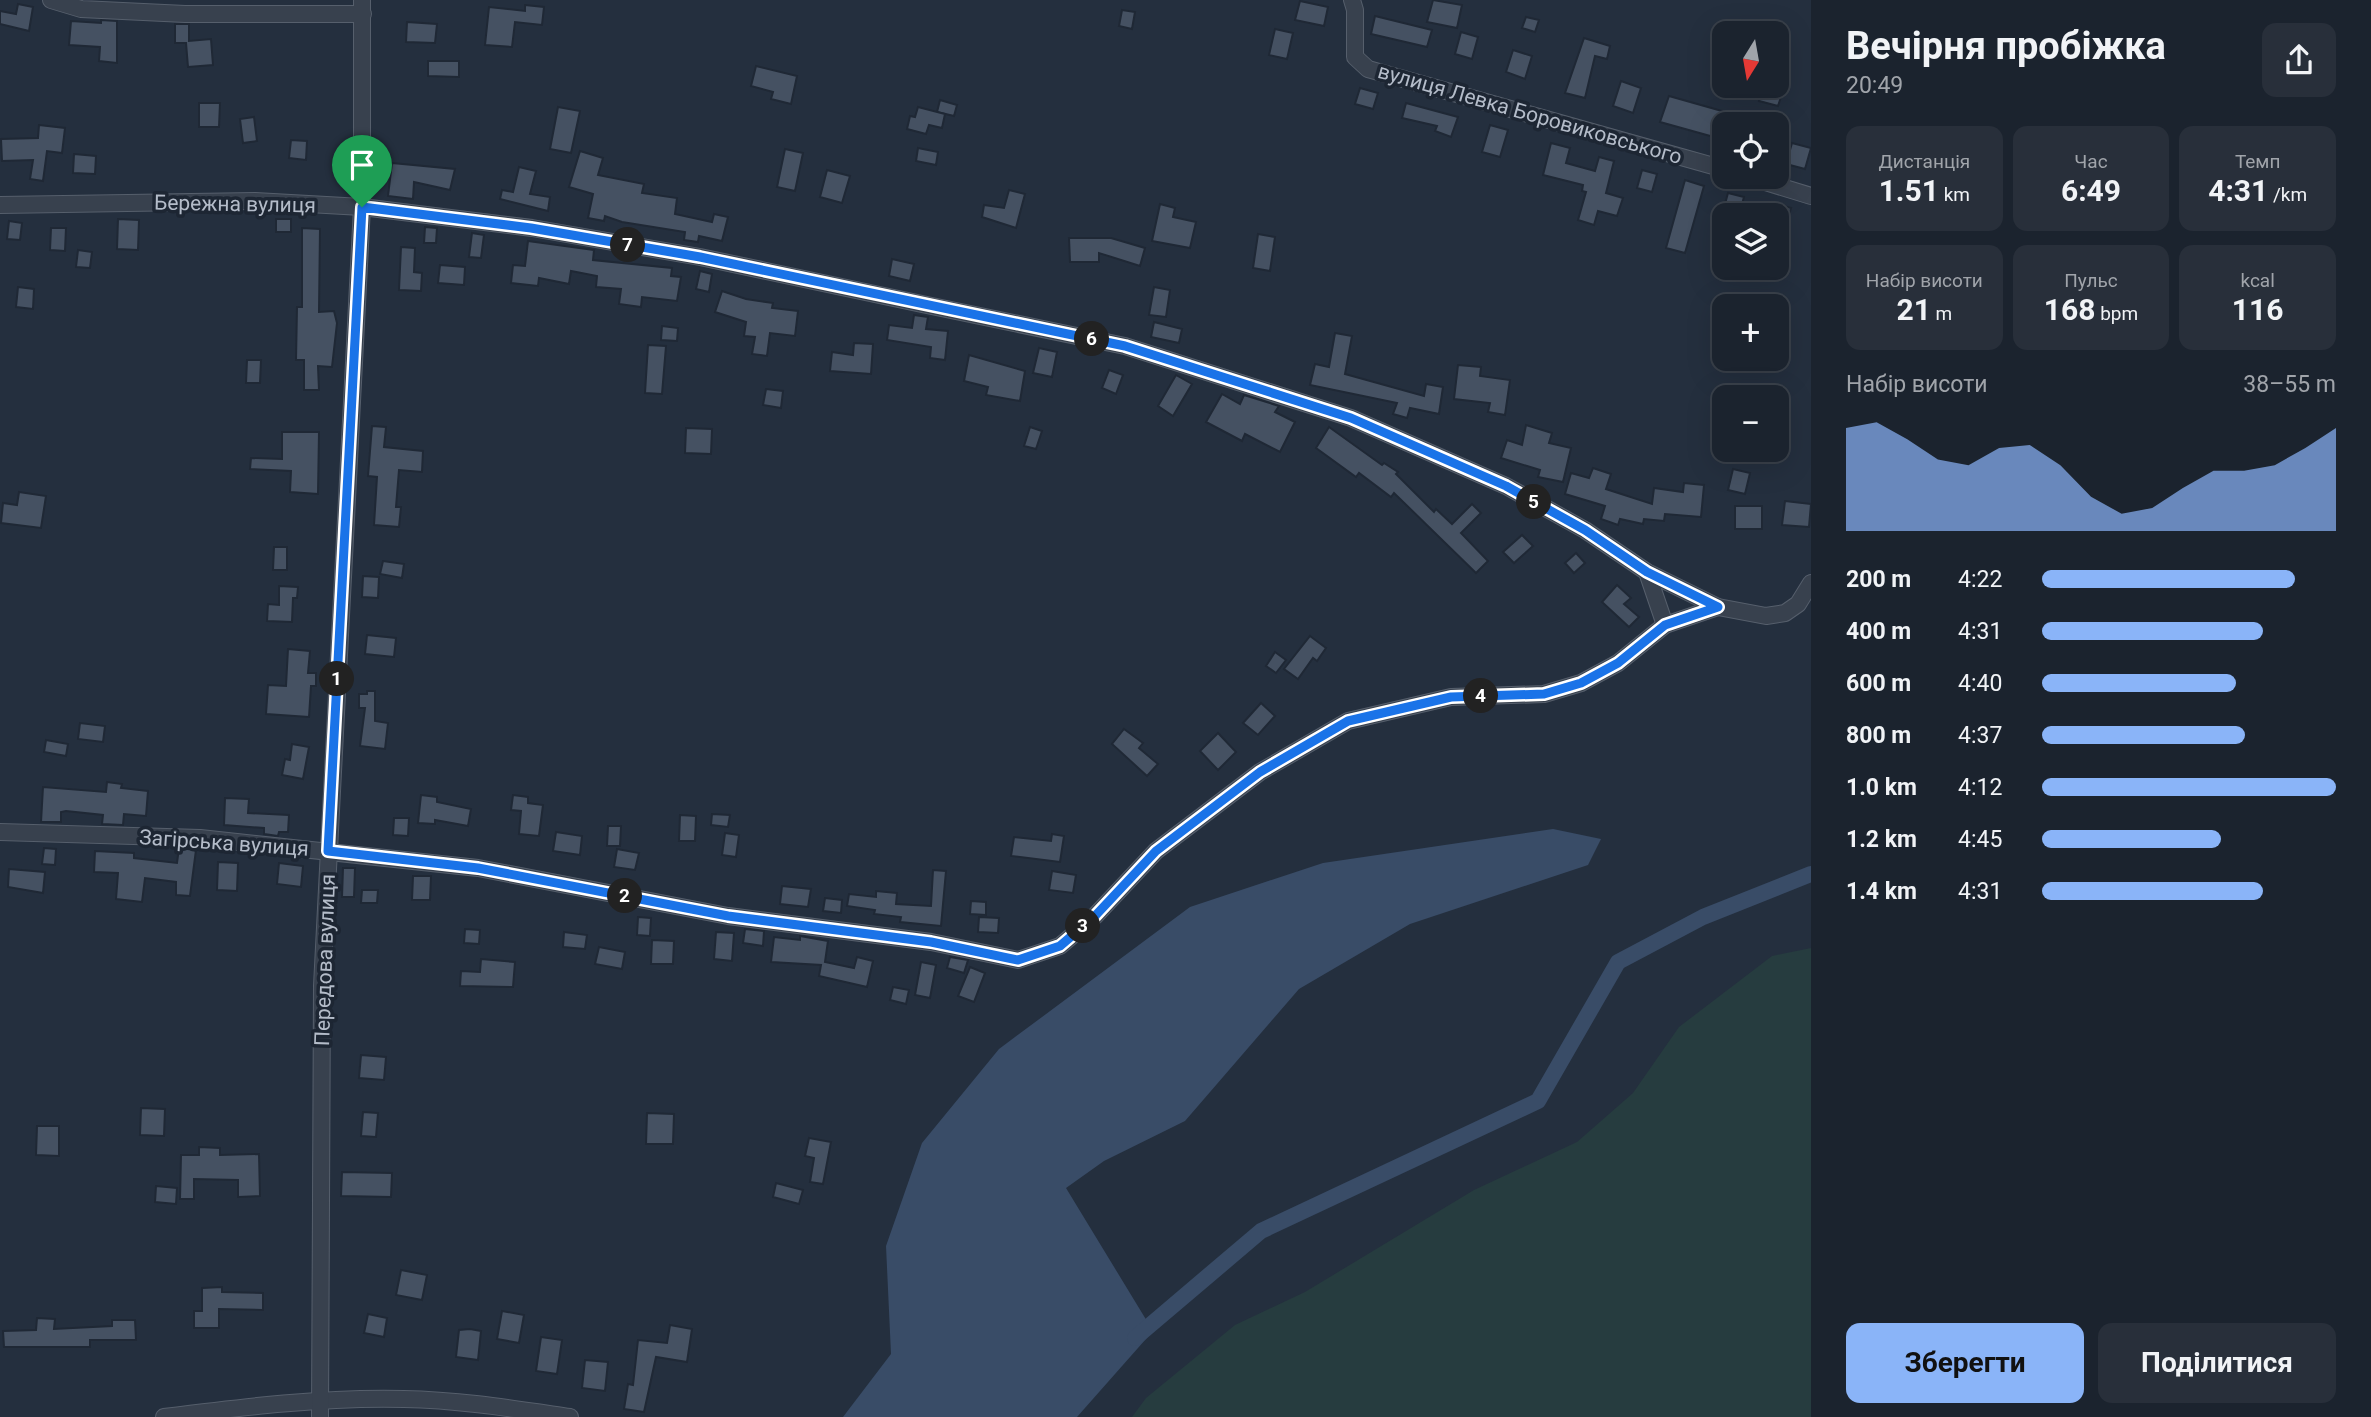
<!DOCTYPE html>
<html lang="uk">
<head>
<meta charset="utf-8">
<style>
	:root { --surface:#1b232e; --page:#282f3a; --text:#f1f3f6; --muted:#a0a4aa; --line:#39404a; --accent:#8ab4f8 }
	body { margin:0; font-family:Roboto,sans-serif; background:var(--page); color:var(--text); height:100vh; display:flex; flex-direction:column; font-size:26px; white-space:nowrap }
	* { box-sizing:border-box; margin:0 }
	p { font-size:23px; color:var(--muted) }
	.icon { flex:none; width:38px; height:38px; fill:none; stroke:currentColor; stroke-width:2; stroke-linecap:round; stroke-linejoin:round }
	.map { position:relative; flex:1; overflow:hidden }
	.panel { display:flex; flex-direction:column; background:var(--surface); width:560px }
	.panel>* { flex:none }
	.needle { width:46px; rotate:191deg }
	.fabs { position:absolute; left:1712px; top:21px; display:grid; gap:14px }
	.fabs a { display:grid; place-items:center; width:77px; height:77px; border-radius:14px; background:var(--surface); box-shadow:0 7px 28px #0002,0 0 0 2px var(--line); font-size:35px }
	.pin { position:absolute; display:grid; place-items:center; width:60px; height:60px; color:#fff; margin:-72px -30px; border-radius:50% 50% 50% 0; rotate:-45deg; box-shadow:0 0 7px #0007 }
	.pin .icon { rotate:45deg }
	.km { position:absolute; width:35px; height:35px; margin:-18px; border-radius:50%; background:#222; color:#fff; font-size:19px; line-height:35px; text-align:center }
	.round { display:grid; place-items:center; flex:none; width:74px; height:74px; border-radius:14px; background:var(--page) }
	.headline { display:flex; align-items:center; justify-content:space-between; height:119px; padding:0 35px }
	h1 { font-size:38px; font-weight:700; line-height:52px }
	.metrics { display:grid; grid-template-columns:repeat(3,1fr); gap:10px; height:119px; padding:7px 35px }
	.metrics div { display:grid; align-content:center; border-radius:14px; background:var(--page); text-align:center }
	.metrics b { font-size:30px; font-weight:700 }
	.metrics small { font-size:19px; font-weight:400 }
	.metrics p { font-size:19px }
	.chart { height:196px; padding:14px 35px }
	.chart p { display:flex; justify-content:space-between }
	.chart svg { width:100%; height:126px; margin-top:7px; fill:var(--accent); opacity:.7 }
	.button { display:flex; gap:14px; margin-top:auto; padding:14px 35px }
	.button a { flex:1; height:80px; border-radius:14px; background:var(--accent); color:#111; font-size:28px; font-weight:700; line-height:80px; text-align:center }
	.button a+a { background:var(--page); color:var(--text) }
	ul { padding:0 35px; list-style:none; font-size:23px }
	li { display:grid; grid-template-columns:112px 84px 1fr; align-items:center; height:52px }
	li i { height:18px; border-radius:9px; background:var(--accent) }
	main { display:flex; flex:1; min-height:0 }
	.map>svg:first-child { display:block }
	.green { fill:#263c3f }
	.water { fill:#394c67 }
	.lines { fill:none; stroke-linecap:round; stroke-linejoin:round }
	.canal { stroke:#394c67; stroke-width:16 }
	.building { fill:#455162; stroke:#1f2835; stroke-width:2 }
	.minor-casing { stroke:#565f6c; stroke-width:18 }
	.minor { stroke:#38414e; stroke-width:16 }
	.route-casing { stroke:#fff; stroke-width:14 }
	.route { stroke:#1a73e8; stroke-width:9 }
	.labels { text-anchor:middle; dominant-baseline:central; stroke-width:7; stroke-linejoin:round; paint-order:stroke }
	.street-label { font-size:21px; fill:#b4bcc9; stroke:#1d2633 }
</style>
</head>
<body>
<main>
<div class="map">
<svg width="1811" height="1417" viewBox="0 0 1811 1417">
	<rect width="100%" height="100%" fill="#242f3e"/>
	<polygon class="green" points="1811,948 1811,1417 1132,1417 1146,1398 1235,1325 1305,1292 1474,1190 1577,1142 1633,1093 1679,1027 1772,956"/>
	<polygon class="water" points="1553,829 1601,839 1588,865 1410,924 1299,989 1185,1121 1104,1161 1066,1188 1153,1331 1077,1417 843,1417 891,1354 886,1246 922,1143 999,1049 1190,907 1323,863"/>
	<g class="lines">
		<polyline class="canal" points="1135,1338 1261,1231 1538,1101 1618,962 1703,917 1811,874"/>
	</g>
	<g class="building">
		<polygon points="1433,0 1462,5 1457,28 1427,22"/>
		<polygon points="1300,1 1328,7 1324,26 1295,20"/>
		<polygon points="18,4 33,7 29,31 0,24 0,11 16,14"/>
		<polygon points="525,5 544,7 542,25 515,22 512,47 485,45 489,7 525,11"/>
		<polygon points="1122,10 1135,12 1132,29 1119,26"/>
		<polygon points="1375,16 1432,30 1427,47 1371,34"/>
		<polygon points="1526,17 1539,20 1535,32 1522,28"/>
		<polygon points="101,20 117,21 117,63 99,61 100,47 69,45 71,21 101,23"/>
		<polygon points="407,22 437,24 435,43 406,42"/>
		<polygon points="175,24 189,24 189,41 211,39 213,65 188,67 186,43 175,43"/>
		<polygon points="1275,29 1293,33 1287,59 1269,55"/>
		<polygon points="1461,32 1478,37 1472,59 1455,54"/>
		<polygon points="1584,38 1610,46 1607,59 1595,56 1585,98 1565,93"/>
		<polygon points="1513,50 1532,56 1525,79 1506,72"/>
		<polygon points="428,61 459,61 459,77 428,76"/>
		<polygon points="756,66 797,76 791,104 771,99 773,92 751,86"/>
		<polygon points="1621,81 1641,88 1633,113 1613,106"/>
		<polygon points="1360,88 1378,93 1373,109 1355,104"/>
		<polygon points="1762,88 1782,94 1778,106 1759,101"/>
		<polygon points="1669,96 1722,111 1719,123 1724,125 1721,139 1660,122"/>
		<polygon points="940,100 957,105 954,116 937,112"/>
		<polygon points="199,103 220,103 219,127 199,127"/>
		<polygon points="1406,103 1458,117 1451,137 1435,131 1437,126 1402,118"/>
		<polygon points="558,107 580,111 571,153 550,149"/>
		<polygon points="918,107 945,114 942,128 929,125 926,134 907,129 910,116 915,117"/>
		<polygon points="254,117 257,141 243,143 240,119"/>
		<polygon points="39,125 65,128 62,153 47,151 43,181 30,179 33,160 2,161 1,139 38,138"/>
		<polygon points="1490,125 1508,130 1500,157 1482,152"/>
		<polygon points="291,140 307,141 306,160 289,158"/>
		<polygon points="1551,143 1570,148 1566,163 1595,171 1599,157 1614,161 1606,193 1623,198 1617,216 1598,211 1594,225 1578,220 1586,192 1582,191 1583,185 1543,175"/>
		<polygon points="1792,143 1811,148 1805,169 1786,164"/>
		<polygon points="918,148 938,152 936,165 916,161"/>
		<polygon points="785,149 803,153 795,191 777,187"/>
		<polygon points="580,151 603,158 598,175 644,184 642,193 677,198 675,214 712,222 714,214 728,217 722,241 699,236 698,242 684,240 685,232 622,222 605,216 604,221 588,218 593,194 569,187"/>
		<polygon points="74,154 96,156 95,174 73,173"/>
		<polygon points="392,163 455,169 450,190 414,182 413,199 388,196"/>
		<polygon points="519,167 536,171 530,194 550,197 548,211 500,199 502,190 513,192"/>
		<polygon points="827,170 850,176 842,203 820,197"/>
		<polygon points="1642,170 1657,174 1652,192 1637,188"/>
		<polygon points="1685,180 1704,186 1685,253 1666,248"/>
		<polygon points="1009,190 1025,194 1016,228 982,217 984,205 1004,208"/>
		<polygon points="1728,193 1744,197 1739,215 1722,215"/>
		<polygon points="1160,204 1175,208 1173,217 1196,222 1190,248 1152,241"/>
		<polygon points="1776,204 1791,208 1780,249 1776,248"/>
		<polygon points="118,219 139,220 138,250 117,249"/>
		<rect x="276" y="219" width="15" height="13"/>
		<polygon points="9,221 22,223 20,240 7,239"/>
		<polygon points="425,227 437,228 436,243 424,243"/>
		<polygon points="51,228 66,228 65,251 50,250"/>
		<polygon points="302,228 320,229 319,312 334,311 337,323 332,367 318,366 319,390 304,390 304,360 296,360 297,307 302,307"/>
		<polygon points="472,233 484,235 481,258 469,257"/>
		<polygon points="1258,234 1275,237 1270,271 1253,268"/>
		<polygon points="1069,238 1111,238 1145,248 1140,266 1099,253 1099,262 1070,262"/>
		<polygon points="528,241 594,250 593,260 672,268 671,276 681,277 677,301 642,297 641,307 619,304 621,289 596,287 597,276 571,271 569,284 539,278 538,286 511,283 513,265 525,266"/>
		<polygon points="401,247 415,248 414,272 422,273 421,291 399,290"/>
		<polygon points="78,250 92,252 90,268 76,267"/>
		<polygon points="892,259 914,264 910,281 889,276"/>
		<polygon points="440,265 465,267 464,285 438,283"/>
		<polygon points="700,271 712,274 709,292 696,289"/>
		<polygon points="18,287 34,289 33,309 16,307"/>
		<polygon points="1154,287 1170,290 1166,317 1149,315"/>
		<polygon points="722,291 746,299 773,303 772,308 798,311 795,336 770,333 767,356 752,354 755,337 744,336 746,322 715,312"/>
		<polygon points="914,315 928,317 926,329 948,331 945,360 930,358 931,347 887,340 889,325 912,328"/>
		<polygon points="1154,322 1182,329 1179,343 1151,337"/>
		<polygon points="662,326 678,328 677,341 661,340"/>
		<polygon points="1335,333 1352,336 1345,374 1424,396 1426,384 1443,387 1439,414 1410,408 1407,418 1393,414 1397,403 1310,385 1315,364 1329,367"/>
		<polygon points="854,343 873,344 871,374 830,371 832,352 853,355"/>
		<polygon points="648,345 666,346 662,394 645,393"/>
		<polygon points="1039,348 1057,352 1052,377 1033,373"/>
		<polygon points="969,355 1025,371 1020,401 986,395 988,387 964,381"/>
		<polygon points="247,360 261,360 260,383 246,383"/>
		<polygon points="1458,365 1481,367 1480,376 1510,380 1505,415 1488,412 1490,403 1454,399"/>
		<polygon points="1109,370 1123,375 1116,394 1102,388"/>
		<polygon points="1176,375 1192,384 1173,416 1158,406"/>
		<polygon points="766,389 783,391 781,408 763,405"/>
		<polygon points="1222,394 1240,404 1244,395 1279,406 1275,412 1295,422 1280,452 1245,434 1242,441 1206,422"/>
		<polygon points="1526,425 1552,433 1549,443 1571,448 1563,482 1538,477 1540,470 1501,458 1507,440 1522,445"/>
		<polygon points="372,426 386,427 384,447 423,451 422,472 399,470 396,507 401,507 399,527 374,525 377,477 368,476"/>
		<polygon points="1030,427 1042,431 1036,449 1024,446"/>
		<polygon points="1329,427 1382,465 1384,463 1398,472 1396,474 1434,512 1436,509 1452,524 1472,504 1481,513 1461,533 1488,561 1476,573 1394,493 1391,497 1359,473 1356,477 1316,448"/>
		<polygon points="686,428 712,429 711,454 685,453"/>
		<polygon points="282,432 319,432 318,494 290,492 291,471 250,469 251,458 282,459"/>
		<polygon points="1593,468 1611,474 1606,489 1652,504 1654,488 1683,492 1684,483 1704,485 1701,517 1665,514 1664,521 1644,519 1643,524 1620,519 1618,525 1601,519 1605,506 1565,494 1571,473 1589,478"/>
		<polygon points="1733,469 1750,473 1745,494 1728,490"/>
		<polygon points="19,492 46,496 41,528 1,523 3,503 17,505"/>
		<polygon points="1785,501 1811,504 1809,527 1782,525"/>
		<rect x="1735" y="506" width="27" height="23"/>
		<polygon points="1522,535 1533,546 1514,563 1503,552"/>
		<polygon points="274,547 287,547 287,570 273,570"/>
		<polygon points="1576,553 1585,563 1574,573 1565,563"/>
		<polygon points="383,561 404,564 402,578 380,574"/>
		<polygon points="363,576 379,577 378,598 362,597"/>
		<polygon points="1617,585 1631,598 1624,604 1639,617 1629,627 1602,602"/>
		<polygon points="279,586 298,587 297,598 293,598 292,622 267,621 268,604 279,605"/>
		<polygon points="367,635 396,638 394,657 365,654"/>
		<polygon points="1310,636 1326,648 1317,661 1313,658 1298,679 1284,669"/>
		<polygon points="288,649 310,651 308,673 316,673 316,686 311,686 309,717 266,714 268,685 286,686"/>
		<polygon points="1275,652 1286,660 1276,673 1266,666"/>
		<polygon points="367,691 375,691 375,721 388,723 385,749 360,746 365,708 359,708 359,694 367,694"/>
		<polygon points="1261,703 1275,716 1258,735 1243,723"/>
		<polygon points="80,723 105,726 103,742 78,739"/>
		<polygon points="1124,729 1143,743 1139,748 1158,764 1147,776 1112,744"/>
		<polygon points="1218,733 1236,752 1218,770 1200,751"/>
		<polygon points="46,740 68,744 66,756 44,752"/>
		<polygon points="292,744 309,747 303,779 282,775 285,759 290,760"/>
		<polygon points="107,782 122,784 121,788 148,791 146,816 124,814 123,825 102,824 103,815 66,811 61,812 61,822 41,822 43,787 106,792"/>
		<polygon points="421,795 437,797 437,802 471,809 468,826 435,820 435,824 418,823"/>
		<polygon points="513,795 528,797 528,803 543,805 539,836 519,834 521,811 511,810"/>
		<polygon points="225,798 249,799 248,813 289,815 288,832 279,832 278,836 264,834 264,828 224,825"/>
		<polygon points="712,814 730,815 728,827 711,825"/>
		<polygon points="680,815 696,816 695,841 679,841"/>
		<polygon points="394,818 409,818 408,836 393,835"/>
		<polygon points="608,826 621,826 620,846 607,846"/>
		<polygon points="556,832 582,836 580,855 553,851"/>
		<polygon points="725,833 739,835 736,857 722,855"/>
		<polygon points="1052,834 1064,836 1060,862 1011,856 1014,837 1051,841"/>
		<polygon points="44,848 56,849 55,865 42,864"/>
		<polygon points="179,848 196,850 190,896 176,895 176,882 145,878 142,902 116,899 118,873 94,872 95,851 134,853 134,858 177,863"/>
		<polygon points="617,849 639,853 635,870 614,867"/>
		<polygon points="218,862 238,863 237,891 217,890"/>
		<polygon points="279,863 303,866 301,887 277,884"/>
		<polygon points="343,868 355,868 354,897 342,897"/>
		<polygon points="9,869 45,872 43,893 8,887"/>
		<polygon points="933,870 946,871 941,926 900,922 901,917 874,914 875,910 847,906 849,894 876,897 876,891 897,893 896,904 931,906"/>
		<polygon points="1052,871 1076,875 1073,893 1049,890"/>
		<polygon points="413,876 431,876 430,900 412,900"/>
		<polygon points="782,886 811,889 808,907 780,904"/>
		<polygon points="362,890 378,890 377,903 361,903"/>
		<polygon points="825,898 842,900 841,913 823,911"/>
		<polygon points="971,901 986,902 986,915 970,914"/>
		<polygon points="638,917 651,918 650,936 637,935"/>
		<polygon points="979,917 999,918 998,933 978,932"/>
		<polygon points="465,929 480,930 479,944 464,943"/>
		<polygon points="745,929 764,931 763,946 743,943"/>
		<polygon points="564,932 587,935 585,949 563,947"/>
		<polygon points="716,932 734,933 732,961 714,959"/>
		<polygon points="800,936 828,941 825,962 854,968 857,957 873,961 867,987 819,976 821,965 771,962 774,937 800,940"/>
		<polygon points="652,940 674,941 673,964 651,964"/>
		<polygon points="599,947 625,952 622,969 595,964"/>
		<polygon points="950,957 968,960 964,973 947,968"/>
		<polygon points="481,959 515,962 513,987 460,986 461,971 480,972"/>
		<polygon points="921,962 936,965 930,998 915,995"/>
		<polygon points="970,967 985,973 974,1002 958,996"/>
		<polygon points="893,987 909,990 906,1004 890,1000"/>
		<polygon points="361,1055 386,1057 384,1080 359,1078"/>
		<polygon points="141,1108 165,1109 164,1136 140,1135"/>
		<polygon points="363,1112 378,1113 376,1137 361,1136"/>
		<polygon points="647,1113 674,1114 673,1144 646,1144"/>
		<polygon points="37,1126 59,1126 59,1156 36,1155"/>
		<polygon points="809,1138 831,1142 823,1184 810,1182 814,1158 805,1156"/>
		<polygon points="199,1147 220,1148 220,1155 259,1154 260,1196 238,1197 238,1180 194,1179 194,1199 180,1199 181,1155 199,1155"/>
		<polygon points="342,1172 392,1173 391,1197 341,1196"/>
		<polygon points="776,1183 803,1190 799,1204 773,1197"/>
		<polygon points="156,1186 177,1188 176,1204 155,1202"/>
		<polygon points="401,1270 427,1275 422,1300 396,1295"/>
		<polygon points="222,1287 222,1292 263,1293 263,1310 219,1309 219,1328 194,1328 194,1311 202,1311 202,1288"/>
		<polygon points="502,1311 524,1315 519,1343 497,1339"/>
		<polygon points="368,1314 387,1318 384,1337 364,1333"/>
		<polygon points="37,1318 55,1319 54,1329 112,1326 112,1320 135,1320 136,1340 90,1340 90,1347 4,1347 3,1331 36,1330"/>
		<polygon points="670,1325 692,1329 687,1362 656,1357 644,1412 624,1409 628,1384 633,1385 638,1340 667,1343"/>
		<polygon points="470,1329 481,1331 478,1360 456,1357 459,1330"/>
		<polygon points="541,1337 562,1340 557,1374 536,1371"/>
		<polygon points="585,1360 608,1362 605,1391 582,1388"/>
	</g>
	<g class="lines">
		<g class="minor-casing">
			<g id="minor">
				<polyline points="51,0 81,9 185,14 363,14"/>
				<polyline points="1352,0 1355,10 1355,57 1368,69 1724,169"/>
				<polyline points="1749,177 1811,196"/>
				<polyline points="0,205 255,201 362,207 532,228 700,257 922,304 1125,346 1351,418 1506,486 1585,530 1647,572 1718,607 1766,616 1785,613 1798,604 1811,583"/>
				<polyline points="1647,572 1665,625"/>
				<polyline points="0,832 200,838 478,868 728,916 931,942 1018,960 1060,946 1095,916 1156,851 1260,772 1348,721 1451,697 1544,694 1581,683 1618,663 1665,625 1718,607"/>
				<path d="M164,1417C243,1407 324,1397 404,1399C460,1400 515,1409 570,1417"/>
				<polyline points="320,1417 322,986 362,207 362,0"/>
			</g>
		</g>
		<use href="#minor" class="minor"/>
	</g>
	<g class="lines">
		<g class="route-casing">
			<polygon id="route" points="362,207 531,228 700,257 1125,346 1351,418 1506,486 1585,530 1647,572 1718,607 1665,625 1618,663 1581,683 1544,694 1451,697 1348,721 1260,772 1156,851 1095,916 1060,946 1018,960 931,942 728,916 478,868 328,851"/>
		</g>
		<use href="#route" class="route"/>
	</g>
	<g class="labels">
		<g class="street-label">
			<text transform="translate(1530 114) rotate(16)">вулиця Левка Боровиковського</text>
			<text transform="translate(235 204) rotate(1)">Бережна вулиця</text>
			<text transform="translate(224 843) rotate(4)">Загірська вулиця</text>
			<text transform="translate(325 960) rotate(-88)">Передова вулиця</text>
		</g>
	</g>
</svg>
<div class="fabs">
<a><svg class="needle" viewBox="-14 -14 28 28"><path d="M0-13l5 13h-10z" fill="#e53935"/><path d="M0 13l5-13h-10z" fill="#a0a4aa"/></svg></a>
<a><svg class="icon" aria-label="locate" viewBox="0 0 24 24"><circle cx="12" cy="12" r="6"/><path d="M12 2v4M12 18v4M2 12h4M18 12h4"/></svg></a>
<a><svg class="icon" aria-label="layers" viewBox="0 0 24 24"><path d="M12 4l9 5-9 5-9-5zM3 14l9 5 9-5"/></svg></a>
<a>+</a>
<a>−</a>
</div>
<div class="pin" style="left:362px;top:207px;background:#1e9e55"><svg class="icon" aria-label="arrive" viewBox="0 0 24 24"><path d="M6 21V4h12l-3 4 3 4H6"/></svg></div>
<b class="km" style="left:337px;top:679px">1</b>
<b class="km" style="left:625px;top:896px">2</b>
<b class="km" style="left:1083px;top:926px">3</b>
<b class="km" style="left:1481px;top:696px">4</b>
<b class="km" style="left:1534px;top:502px">5</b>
<b class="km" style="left:1092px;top:339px">6</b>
<b class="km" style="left:628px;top:245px">7</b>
</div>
<section class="panel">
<div class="headline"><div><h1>Вечірня пробіжка</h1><p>20:49</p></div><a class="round"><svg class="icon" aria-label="share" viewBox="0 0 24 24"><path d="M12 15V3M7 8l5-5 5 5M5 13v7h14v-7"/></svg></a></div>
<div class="metrics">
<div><p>Дистанція</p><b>1.51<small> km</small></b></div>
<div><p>Час</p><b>6:49</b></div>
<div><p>Темп</p><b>4:31<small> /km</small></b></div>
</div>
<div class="metrics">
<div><p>Набір висоти</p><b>21<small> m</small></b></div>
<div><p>Пульс</p><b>168<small> bpm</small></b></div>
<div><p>kcal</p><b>116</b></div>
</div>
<div class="chart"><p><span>Набір висоти</span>38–55 m</p>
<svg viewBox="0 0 160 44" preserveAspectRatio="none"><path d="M0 44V8L10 6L20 12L30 19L40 21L50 15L60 14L70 21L80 32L90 38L100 36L110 29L120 23L130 23L140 21L150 15L160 8V44z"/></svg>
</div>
<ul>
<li><b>200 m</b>4:22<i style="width:86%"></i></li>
<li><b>400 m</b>4:31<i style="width:75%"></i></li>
<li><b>600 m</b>4:40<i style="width:66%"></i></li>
<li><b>800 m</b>4:37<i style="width:69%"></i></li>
<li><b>1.0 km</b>4:12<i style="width:100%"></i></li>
<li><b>1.2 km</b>4:45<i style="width:61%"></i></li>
<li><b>1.4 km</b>4:31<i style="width:75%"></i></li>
</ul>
<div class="button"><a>Зберегти</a><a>Поділитися</a></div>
</section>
</main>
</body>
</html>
